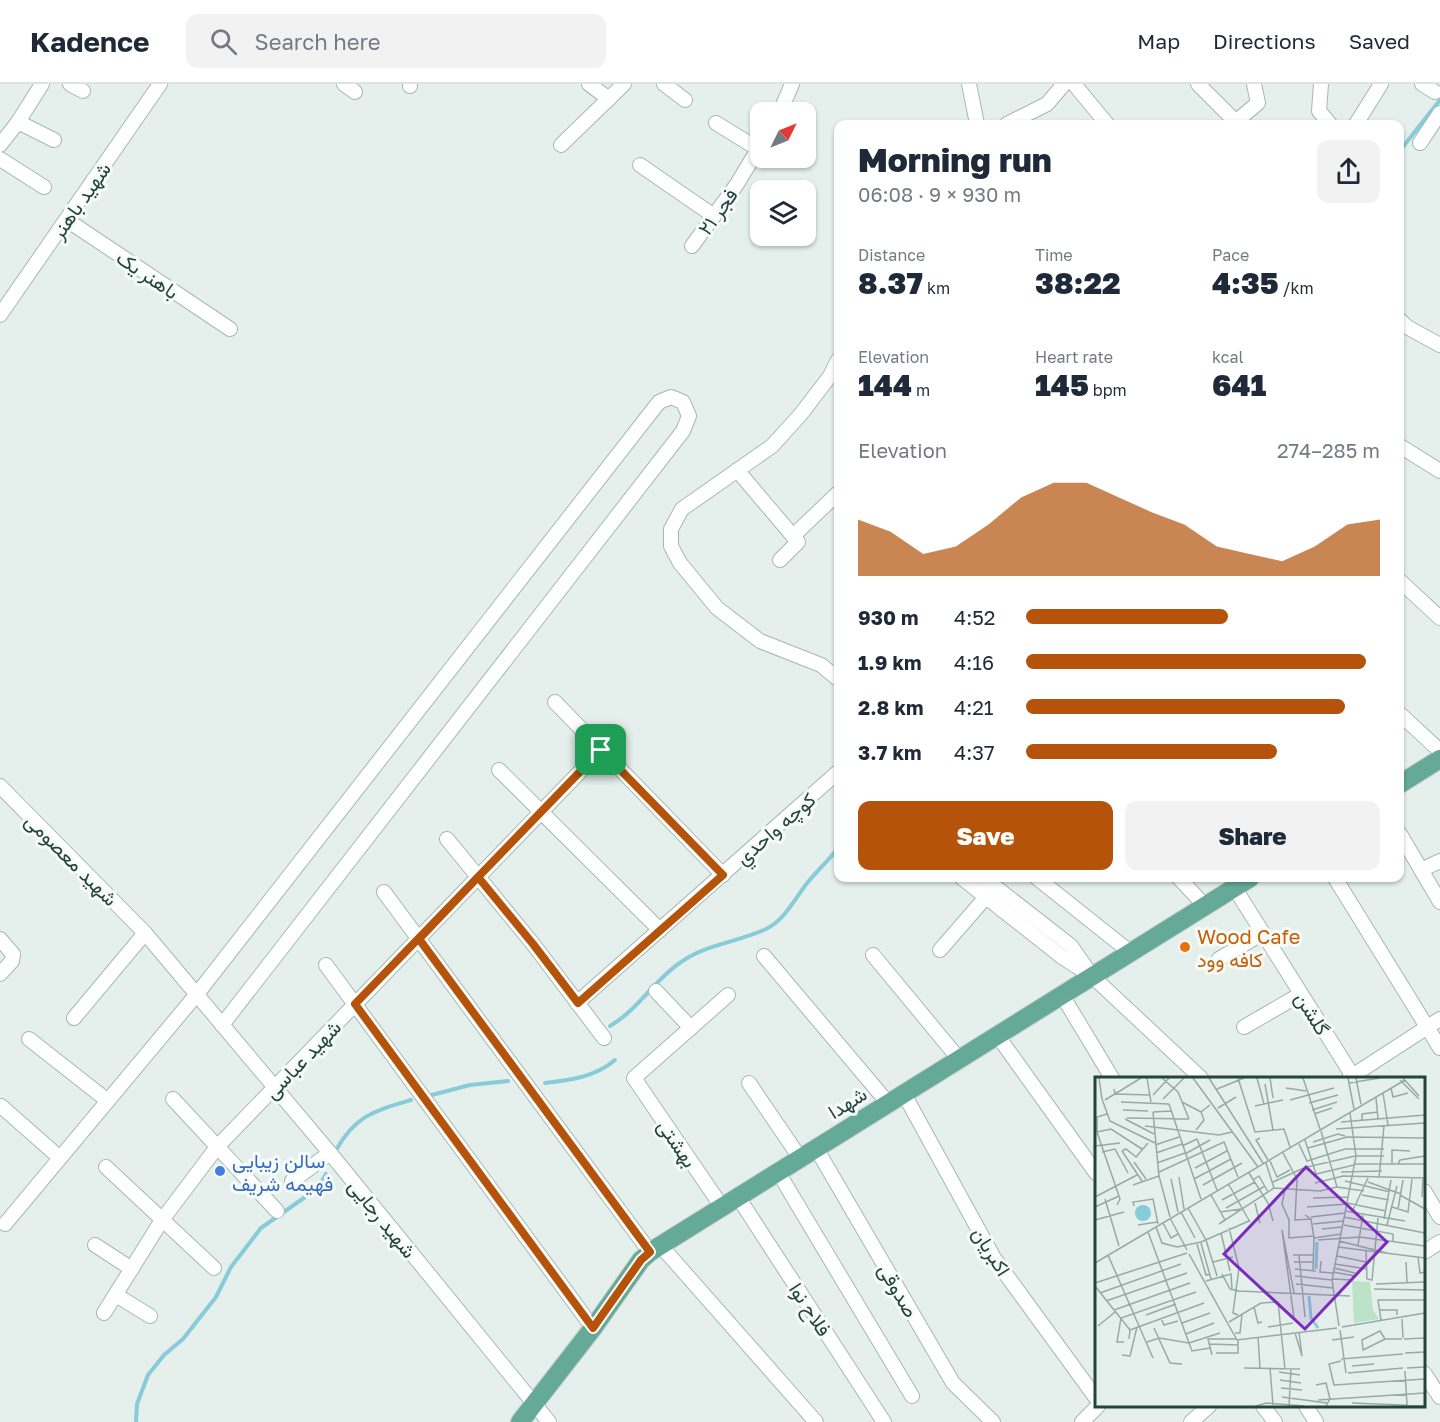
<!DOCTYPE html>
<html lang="en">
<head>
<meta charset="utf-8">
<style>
	:root { --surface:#fff; --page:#f2f2f3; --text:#1f2937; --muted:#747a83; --line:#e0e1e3; --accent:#b45309 }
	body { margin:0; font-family:"Golos Text",Vazirmatn,sans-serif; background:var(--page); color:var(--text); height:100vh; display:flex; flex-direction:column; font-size:22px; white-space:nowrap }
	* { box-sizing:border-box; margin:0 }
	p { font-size:20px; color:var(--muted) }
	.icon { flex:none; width:33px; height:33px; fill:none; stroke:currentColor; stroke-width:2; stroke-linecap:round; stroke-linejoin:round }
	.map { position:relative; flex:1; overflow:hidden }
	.sheet { position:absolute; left:834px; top:36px; width:570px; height:762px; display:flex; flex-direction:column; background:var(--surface); border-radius:12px; box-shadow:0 2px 4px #0004 }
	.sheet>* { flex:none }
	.needle { width:39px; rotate:47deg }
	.tools { position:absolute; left:750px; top:18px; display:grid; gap:12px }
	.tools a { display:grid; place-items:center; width:66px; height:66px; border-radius:12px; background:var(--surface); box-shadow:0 2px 4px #0004; font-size:30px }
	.pin { position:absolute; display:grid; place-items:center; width:51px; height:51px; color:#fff; margin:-26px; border-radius:12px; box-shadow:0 3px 9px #0006 }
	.round { display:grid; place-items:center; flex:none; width:63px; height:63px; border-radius:12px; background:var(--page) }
	.overview { display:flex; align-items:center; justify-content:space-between; height:102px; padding:0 24px }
	h1 { font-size:33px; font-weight:800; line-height:45px }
	.figures { display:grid; grid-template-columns:repeat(3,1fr); gap:9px; height:102px; padding:6px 24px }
	.figures div { display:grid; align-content:center }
	.figures b { font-size:30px; font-weight:800 }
	.figures small { font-size:16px; font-weight:400 }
	.figures p { font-size:16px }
	.chart { height:168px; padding:12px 24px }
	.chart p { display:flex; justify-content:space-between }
	.chart svg { width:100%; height:108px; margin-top:6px; fill:var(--accent); opacity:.7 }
	.button { display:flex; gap:12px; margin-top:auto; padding:12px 24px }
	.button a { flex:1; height:69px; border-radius:12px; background:var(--accent); color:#fff; font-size:24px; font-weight:800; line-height:69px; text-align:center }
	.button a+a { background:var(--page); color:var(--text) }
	ul { padding:0 24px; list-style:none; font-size:20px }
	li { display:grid; grid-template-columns:96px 72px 1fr; align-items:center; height:45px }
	li i { height:15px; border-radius:8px; background:var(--accent) }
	header { display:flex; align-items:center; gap:36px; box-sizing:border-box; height:84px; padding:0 30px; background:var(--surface); border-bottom:2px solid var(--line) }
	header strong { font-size:28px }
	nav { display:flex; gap:33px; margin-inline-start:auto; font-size:21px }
	.search { width:420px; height:54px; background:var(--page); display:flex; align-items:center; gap:15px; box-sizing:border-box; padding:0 21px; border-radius:12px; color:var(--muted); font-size:22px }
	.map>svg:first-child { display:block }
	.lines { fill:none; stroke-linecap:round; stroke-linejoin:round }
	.stream { stroke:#88cbd9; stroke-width:4 }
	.minor-casing { stroke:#a7b8b3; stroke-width:16 }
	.major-casing { stroke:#c1cbc8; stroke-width:20 }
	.minor { stroke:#fff; stroke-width:14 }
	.major { stroke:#65a999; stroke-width:18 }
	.route-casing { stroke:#fff; stroke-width:12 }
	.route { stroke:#b45309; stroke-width:8 }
	.food-dot { fill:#e8710a; stroke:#f6fbf9; stroke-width:2 }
	.shop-dot { fill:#3f7fe0; stroke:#f6fbf9; stroke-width:2 }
	.labels { text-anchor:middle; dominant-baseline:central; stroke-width:6; stroke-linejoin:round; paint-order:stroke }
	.street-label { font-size:20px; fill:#22443b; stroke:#f6fbf9 }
	.food-label { font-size:20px; fill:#c56008; stroke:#f6fbf9; text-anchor:start }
	.shop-label { font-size:20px; fill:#366cbe; stroke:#f6fbf9; text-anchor:start }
	.inset-river { fill:none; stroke:#88cbd9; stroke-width:3 }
	.inset-road { fill:none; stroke:#97aba5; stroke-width:1.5 }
	.view { fill:#7b2cbf; fill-opacity:0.15; stroke:#7b2cbf; stroke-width:3 }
	.inset-edge { fill:none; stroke:#22443b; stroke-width:3 }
</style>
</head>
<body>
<header>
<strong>Kadence</strong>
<div class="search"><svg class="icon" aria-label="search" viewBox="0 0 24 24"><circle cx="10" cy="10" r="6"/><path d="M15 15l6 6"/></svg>Search here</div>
<nav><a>Map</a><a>Directions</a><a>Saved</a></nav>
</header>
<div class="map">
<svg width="1440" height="1338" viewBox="0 0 1440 1338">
	<rect width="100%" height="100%" fill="#e5efeb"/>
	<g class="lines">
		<g class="stream">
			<polyline points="1400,77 1402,64 1440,16"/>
			<path d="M610,942C638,926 654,896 681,878C706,860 739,858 766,845C785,836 795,814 808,798C818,786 829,776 838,764"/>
			<path d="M545,999C571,996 595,993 615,976"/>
			<polyline points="428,1012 470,1001 508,997"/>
			<path d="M336,1066C356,1031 374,1027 411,1016"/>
			<polyline points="136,1338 137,1320 148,1291 164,1271 183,1255 216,1213 231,1183 261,1144 318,1104 326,1090"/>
		</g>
		<g class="minor-casing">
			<g id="minor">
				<polyline points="70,0 83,7"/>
				<polyline points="344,0 355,8"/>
				<polyline points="410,0 410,2"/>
				<polyline points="589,0 609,15"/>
				<polyline points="664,0 685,16"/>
				<polyline points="969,0 977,40"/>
				<polyline points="1074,0 1107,40"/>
				<polyline points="1198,0 1236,38"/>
				<polyline points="1321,0 1319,27 1330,40"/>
				<polyline points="1422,0 1435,8"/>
				<polyline points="780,28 792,0"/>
				<polyline points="18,38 54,56"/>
				<polyline points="716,39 758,65"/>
				<polyline points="1007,40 1047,20 1064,0"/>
				<polyline points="1233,40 1258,19 1254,0"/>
				<polyline points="1356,40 1381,0"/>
				<polyline points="1420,59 1440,29"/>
				<polyline points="0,61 18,38 42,0"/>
				<polyline points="561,61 624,0"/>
				<polyline points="0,75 44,103"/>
				<polyline points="640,81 714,132"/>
				<polyline points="67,136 230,245"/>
				<polyline points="692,162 737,100 760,62"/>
				<polyline points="0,231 160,0"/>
				<polyline points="1400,236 1407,243 1440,261"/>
				<polyline points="838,276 830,292 801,330 772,362 682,425 671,445 671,462 680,479 717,524 760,557 821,581 838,595"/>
				<polyline points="1400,362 1440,387"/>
				<polyline points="737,386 798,458 780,476"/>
				<polyline points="793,452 838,409"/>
				<polyline points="1400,497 1440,534"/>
				<polyline points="555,618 723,791"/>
				<polyline points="1400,630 1440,667"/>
				<polyline points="499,686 660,846"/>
				<polyline points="0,702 145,849 330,1069 549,1338"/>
				<polyline points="1400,750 1440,818"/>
				<polyline points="447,755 533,860 604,954"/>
				<polyline points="1421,786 1440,777"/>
				<polyline points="962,794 1062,873 1092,892 1201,994"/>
				<polyline points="984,794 1071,862 1087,885"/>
				<polyline points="1037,794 1130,868"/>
				<polyline points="1179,794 1205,822"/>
				<polyline points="1335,794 1440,964"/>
				<polyline points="1234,803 1354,994"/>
				<polyline points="384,808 650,1168"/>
				<polyline points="0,855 13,870 12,877 0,890"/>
				<polyline points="940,866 986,813"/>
				<polyline points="873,871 959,975"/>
				<polyline points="764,872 888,1019"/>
				<polyline points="1219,875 1263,849"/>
				<polyline points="326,881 593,1244"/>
				<polyline points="656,907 691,944"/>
				<polyline points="1062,911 1112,994"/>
				<polyline points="577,919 838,688"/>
				<polyline points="74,934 145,849"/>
				<polyline points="1244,943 1301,910"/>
				<polyline points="997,951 1096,1089"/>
				<polyline points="29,955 108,1017"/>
				<polyline points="1349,994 1440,935"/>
				<polyline points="749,999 800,1074"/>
				<polyline points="904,1010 994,1174 1096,1314"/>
				<polyline points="173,1015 277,1127"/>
				<polyline points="1,1022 60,1074"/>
				<polyline points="816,1064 953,1299 993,1338"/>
				<polyline points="106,1083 214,1184"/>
				<polyline points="778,1088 912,1312"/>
				<polyline points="292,1097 330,1069"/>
				<polyline points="1424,1107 1440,1133"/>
				<polyline points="738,1113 884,1338"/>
				<polyline points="722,1123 634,994 728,911"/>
				<polyline points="5,1140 197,910 659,318 671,313 683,318 689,332 683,347 222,941"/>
				<polyline points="95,1161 132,1185"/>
				<polyline points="661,1162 816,1338"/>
				<polyline points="1424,1168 1440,1158"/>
				<polyline points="116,1211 150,1232"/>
				<polyline points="104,1229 162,1136 217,1063 601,666"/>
				<polyline points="1424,1289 1440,1313"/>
				<polyline points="1263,1322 1275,1338"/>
				<polyline points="1306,1322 1316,1338"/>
				<polyline points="1082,1338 1098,1322"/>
				<polyline points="1191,1338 1209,1322"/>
			</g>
		</g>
		<g class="major-casing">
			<g id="major">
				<polyline points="1400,700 1440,675"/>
				<polyline points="520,1338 593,1244 641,1176 650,1168 1250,794"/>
			</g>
		</g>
		<use href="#minor" class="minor"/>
		<use href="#major" class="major"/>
	</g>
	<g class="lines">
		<g class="route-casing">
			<polyline id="route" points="601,666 355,920 593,1244 641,1176 650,1168 419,855 478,793 533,860 578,919 723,791 601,666"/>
		</g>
		<use href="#route" class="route"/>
	</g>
	<circle class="food-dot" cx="1185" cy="863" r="6"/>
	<circle class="shop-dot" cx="220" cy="1087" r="6"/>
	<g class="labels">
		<g class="street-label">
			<text transform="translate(80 116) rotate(-55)">شهید باهنر</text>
			<text transform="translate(717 127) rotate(-54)">فجر ۲۱</text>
			<text transform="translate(148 190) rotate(34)">باهنر یک</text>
			<text transform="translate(775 744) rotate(-41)">كوچه واحدي</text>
			<text transform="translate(72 775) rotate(45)">شهید معصومی</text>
			<text transform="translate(1313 929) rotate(58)">گلشن</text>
			<text transform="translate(302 975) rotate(-46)">شهید عباسی</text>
			<text transform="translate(847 1018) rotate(-32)">شهدا</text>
			<text transform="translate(678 1059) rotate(56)">بهشتی</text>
			<text transform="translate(383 1134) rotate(51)">شهید رجایی</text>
			<text transform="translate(992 1167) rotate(58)">اکبریان</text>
			<text transform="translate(899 1206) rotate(60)">صدوقی</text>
			<text transform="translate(811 1225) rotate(57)">فلاح نوا</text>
		</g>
		<g class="food-label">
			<text x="1197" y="852">Wood Cafe<tspan x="1197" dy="23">کافه وود</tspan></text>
		</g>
		<g class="shop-label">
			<text x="232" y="1076">سالن زیبایی<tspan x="232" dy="23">فهیمه شریف</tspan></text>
		</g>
	</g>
	<g transform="translate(1095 993)">
		<rect width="330" height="330" fill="#e5efeb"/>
		<path d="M257,204L275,205L278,233L284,242L259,246Z" fill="#bce2c7"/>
		<path d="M40 136a8 8 0 1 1 16 0a8 8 0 1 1-16 0Z" fill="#88cbd9"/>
		<path class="inset-river" d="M221,192L222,165M214,219L216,241L223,251"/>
		<path class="inset-road" d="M4,1L7,22M52,1L56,25M67,1L83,15L94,42M98,1L163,90M114,1L168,86M143,1L160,55L189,52L195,70M162,1L169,27M175,1L178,21M208,1L225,52M253,1L259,32M261,1L266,27M308,1L324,19M305,3L324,22M254,6L285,1M170,7L178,53M191,11L211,14M296,11L298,20L313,16M19,12L20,17L55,18M122,12L149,1M288,16L293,48M58,18L74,1M281,21L283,42M7,22L15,44L60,66M68,22L89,1M10,23L46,1M195,23L239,11M26,25L74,27M87,25L106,35M214,26L243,18M74,27L106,122M160,29L188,23M123,31L141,20M28,33L53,34M217,33L242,25M58,35L64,99L75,140M58,35L76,34M12,37L2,40V55L25,122L22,128M219,37L237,31M32,41L94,42M30,42L59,57M267,44V37L283,35M246,45L330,38M50,49L124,58L137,55M241,52L330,46M101,53L109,43L106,35L115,28M226,54L242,110M2,55L16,52L47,72M165,61L161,63L173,83M210,63L221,97L259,88M218,65L243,57L250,59M204,67L212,84L250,72H289M60,68L84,60M0,69L25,66M87,69L102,62L122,113M213,71L252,60L330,61M27,74L31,72L41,80L53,66M27,74L47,104M7,75L20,72L33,96M61,76L87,67M188,76L202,102L200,143L216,142M90,77L115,63M261,79H289M175,84L182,100L195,93M39,85L51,102M62,86L90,76M171,86L179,111M260,87H330M297,87V73L315,74M303,87L305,83L330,79M100,91L132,74M213,94L212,90L260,79M64,95L129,65L143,100M246,95L287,94M154,96L173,126L178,144M84,100L89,132M284,101L289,49M76,102L83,135M99,102L136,82M158,103L164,99L173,115M250,104L295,115M178,105L211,90M273,105L306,117M220,106L248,99L330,101M38,108L64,99M108,108L147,86M134,108L155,145M179,111L225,114L242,110L269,114M190,112L187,127L194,143V161L218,159M116,118L130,143M267,118L294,123M305,118L330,132M0,120L42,98M327,120L328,102M218,121L253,120M10,122L24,169M127,123L160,105M160,126L165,146M252,126L291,134M39,129L38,125L58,122L63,147M0,130L24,119M212,130L252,127M297,130L313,135L317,102M93,131L111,163L122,199M131,131L170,109M303,132L308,103M250,134L310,144M86,135L100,161M125,135L146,132M257,135L273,101M210,138L216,142L219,161L218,194M216,140L250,136M249,140L330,156M75,141L92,173M289,142L296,103M0,143L29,135M68,146L76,161L83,157M124,147L179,111M218,147L248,144M43,148L62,145M249,148L298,157V165M292,148L302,109M61,150L67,166L82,170L106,165L154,144M134,151L144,191L138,236L143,238M227,152L247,150M53,155L97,274L115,271M126,156L135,194M219,161L246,157M223,163L265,160L330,169M244,164L292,176M106,166L116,202M102,167L111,198L115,197M263,168L268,138M243,170L330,181M271,174L272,202L277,203L283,141M94,177L142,263L242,251M13,178L58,281M198,178H218M204,178L210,240M242,179L271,185M323,180L325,196L330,195M226,184L225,195L238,196M118,185L138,180M199,185H218M311,185L312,205M0,186L310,3M240,187L272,192M239,191L260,196M200,192L221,194M238,195L260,199M127,197L135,212L144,214L255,219M200,199L237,203M237,202L258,203M111,204L136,197L137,212M0,206L92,176M201,207L238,211M281,207L330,205M0,209L35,253L34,262M279,212L330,213M5,216L86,187M11,224L92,196M159,230L163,246L167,245M19,233L95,206M284,233H302V238M51,238L81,227M66,241L69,248L83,244M199,241L187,153L199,216M307,242L308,261M286,243L283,223H330M134,245L166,226L183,225L190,292M87,246L115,236M3,249L20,235M244,249L237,203L261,79L255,36M173,250L198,246M247,250L330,236M59,251L75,286L87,287M35,253L109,226M245,253L251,296M140,256H145L147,237M200,256L207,279L204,255M91,257L119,246M163,260L165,291M290,262L285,254L267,263L268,273L290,262H307M309,262L330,261M237,263L259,260M29,265H22L26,241L101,215M52,265L64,261L94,266L125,256M114,267L143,268M121,276H143V263M310,276L330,275M27,278L35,279L42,250M117,278L113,262H142M246,282L308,277M246,284L234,287L239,308L330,302M257,289L279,287M149,291L205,292M175,291L178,328M312,291L330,290M310,294L312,328M184,295L205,298M253,296L308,291M185,303L206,306M221,308L231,306L235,322L231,329M186,311L207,313M187,320L232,326M223,323L330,316M257,326L330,329M161,329L171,326L209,329M194,329L196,292"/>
		<path class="view" d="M211,90L292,165L210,252L129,177Z"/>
		<rect width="330" height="330" class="inset-edge"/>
	</g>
</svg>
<div class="tools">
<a><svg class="needle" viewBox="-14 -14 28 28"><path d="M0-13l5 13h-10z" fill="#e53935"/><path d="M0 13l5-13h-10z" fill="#747a83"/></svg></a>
<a><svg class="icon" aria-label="layers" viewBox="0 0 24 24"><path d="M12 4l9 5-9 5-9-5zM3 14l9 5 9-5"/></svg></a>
</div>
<div class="pin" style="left:601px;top:666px;background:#1e9e55"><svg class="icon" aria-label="arrive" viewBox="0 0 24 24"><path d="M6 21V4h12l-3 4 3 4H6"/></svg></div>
<section class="sheet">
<div class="overview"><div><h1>Morning run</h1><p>06:08 · 9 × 930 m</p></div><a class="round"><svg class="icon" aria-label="share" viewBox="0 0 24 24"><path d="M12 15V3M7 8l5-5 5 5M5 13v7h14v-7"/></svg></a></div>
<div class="figures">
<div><p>Distance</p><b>8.37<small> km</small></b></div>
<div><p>Time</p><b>38:22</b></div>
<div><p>Pace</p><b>4:35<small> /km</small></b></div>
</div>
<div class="figures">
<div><p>Elevation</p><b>144<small> m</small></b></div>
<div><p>Heart rate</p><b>145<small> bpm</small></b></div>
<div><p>kcal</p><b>641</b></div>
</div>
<div class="chart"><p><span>Elevation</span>274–285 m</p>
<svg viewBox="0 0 160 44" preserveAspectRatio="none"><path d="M0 44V21L10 26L20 35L30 32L40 23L50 12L60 6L70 6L80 12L90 18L100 23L110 32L120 35L130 38L140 32L150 23L160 21V44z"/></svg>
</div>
<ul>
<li><b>930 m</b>4:52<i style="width:57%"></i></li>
<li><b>1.9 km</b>4:16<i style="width:96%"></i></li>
<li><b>2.8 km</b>4:21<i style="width:90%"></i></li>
<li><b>3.7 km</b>4:37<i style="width:71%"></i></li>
</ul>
<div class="button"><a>Save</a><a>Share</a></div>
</section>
</div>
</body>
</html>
